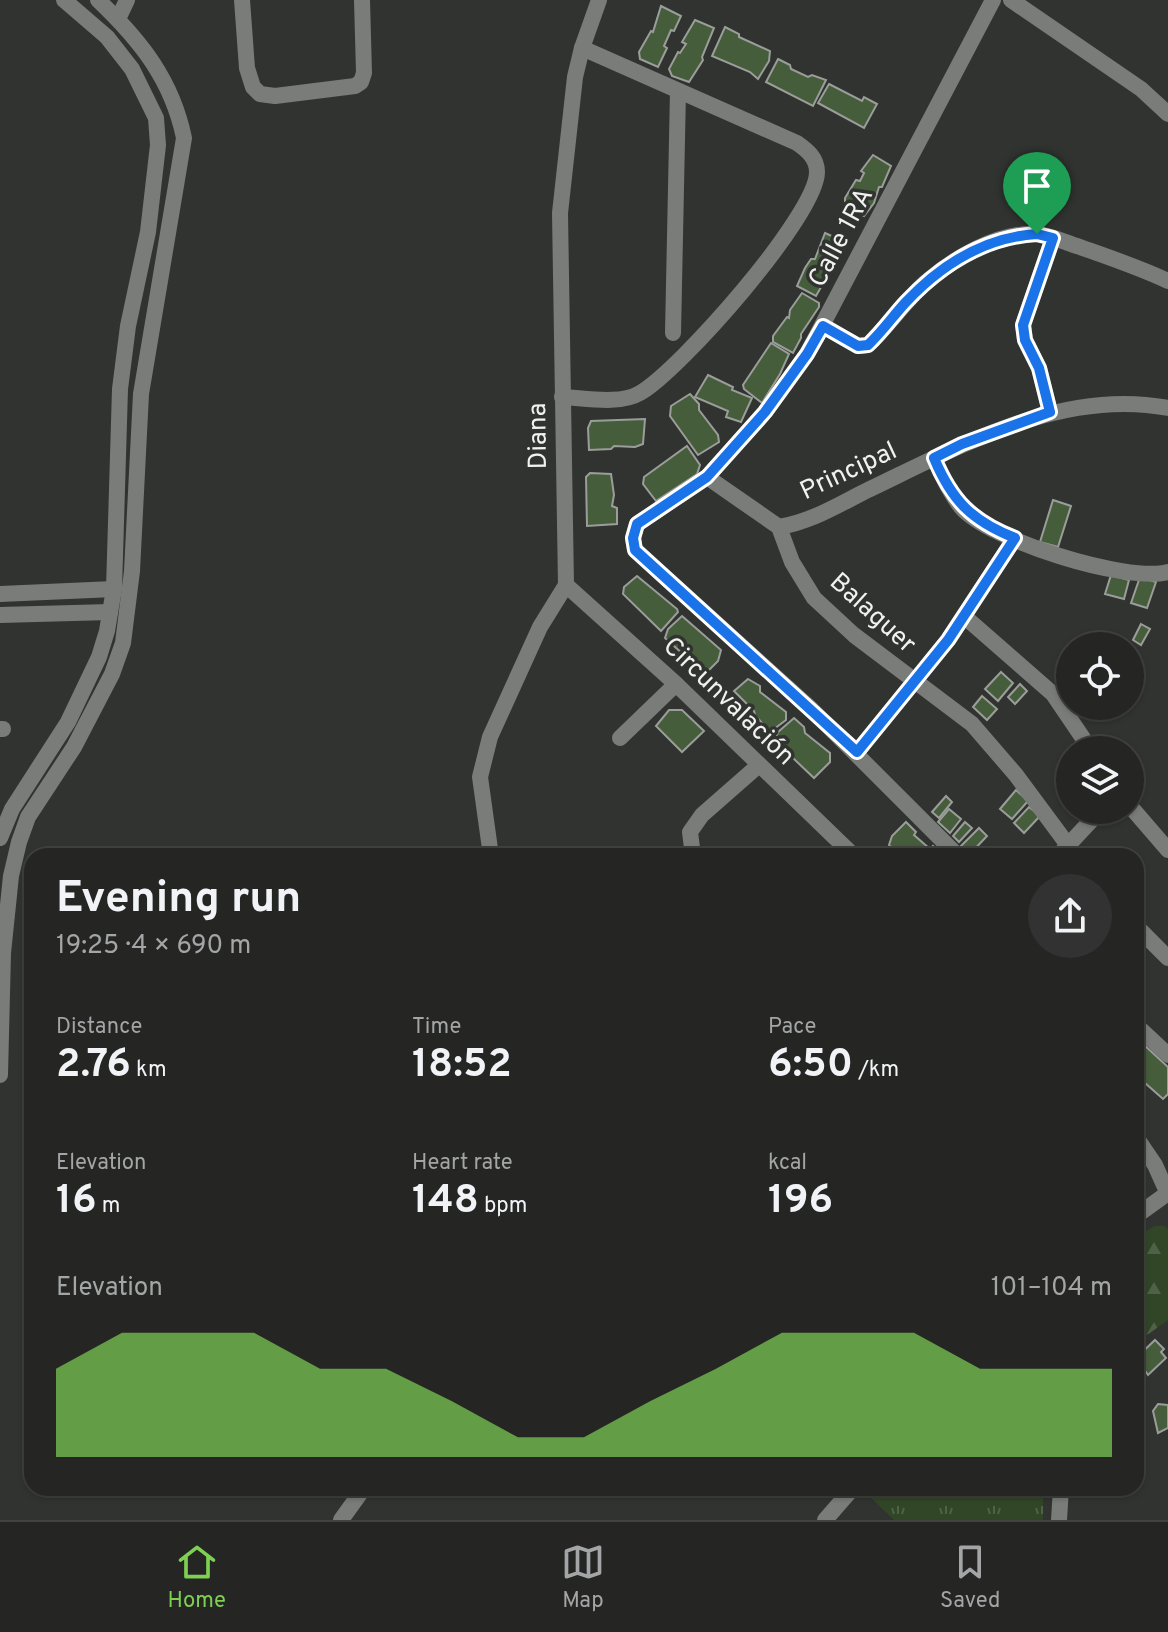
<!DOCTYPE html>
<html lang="en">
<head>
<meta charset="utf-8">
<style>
	:root { --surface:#252624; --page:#313231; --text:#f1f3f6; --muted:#a3a5a6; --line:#424341; --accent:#7ed053 }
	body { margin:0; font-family:Overpass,sans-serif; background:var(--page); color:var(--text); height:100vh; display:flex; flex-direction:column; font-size:30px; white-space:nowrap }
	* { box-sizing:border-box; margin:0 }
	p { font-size:26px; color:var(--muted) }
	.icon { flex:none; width:44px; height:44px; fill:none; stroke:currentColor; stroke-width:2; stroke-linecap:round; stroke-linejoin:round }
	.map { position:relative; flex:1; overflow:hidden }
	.details { position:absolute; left:24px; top:848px; width:1120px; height:648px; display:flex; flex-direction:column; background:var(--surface); border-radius:24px; box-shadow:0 2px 6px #0004,0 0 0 2px var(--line) }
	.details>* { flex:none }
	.controls { position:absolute; left:1056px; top:632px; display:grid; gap:16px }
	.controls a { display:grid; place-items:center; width:88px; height:88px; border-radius:50%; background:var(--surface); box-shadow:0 2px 6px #0004,0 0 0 2px var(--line); font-size:40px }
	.pin { position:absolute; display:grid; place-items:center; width:68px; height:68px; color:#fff; margin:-82px -34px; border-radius:50% 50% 50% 0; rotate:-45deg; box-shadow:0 0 8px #0007 }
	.pin .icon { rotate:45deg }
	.round { display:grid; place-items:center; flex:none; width:84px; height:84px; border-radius:42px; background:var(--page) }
	.headline { display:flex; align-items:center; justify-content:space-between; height:136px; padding:0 32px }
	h1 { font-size:44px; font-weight:700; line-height:60px }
	.figures { display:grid; grid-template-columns:repeat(3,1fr); gap:12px; height:136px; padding:8px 32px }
	.figures div { display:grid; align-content:center }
	.figures b { font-size:40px; font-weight:700 }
	.figures small { font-size:22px; font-weight:400 }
	.figures p { font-size:22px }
	.chart { height:224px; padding:16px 32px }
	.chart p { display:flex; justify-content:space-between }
	.chart svg { width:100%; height:144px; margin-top:8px; fill:var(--accent); opacity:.7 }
	.dock { display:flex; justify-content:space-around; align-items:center; height:112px; border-top:2px solid var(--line); background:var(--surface); font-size:22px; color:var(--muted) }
	.dock a { display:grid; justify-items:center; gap:4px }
	.dock .on { color:var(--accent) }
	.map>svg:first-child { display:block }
	.grass { fill:url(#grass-tufts) }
	.forest { fill:url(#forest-firs) }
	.building { fill:#455d3b; stroke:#9b9d9b; stroke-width:2 }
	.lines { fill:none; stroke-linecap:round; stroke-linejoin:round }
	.minor { stroke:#7a7c79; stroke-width:16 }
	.route-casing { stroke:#fff; stroke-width:16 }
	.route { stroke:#1a73e8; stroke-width:10 }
	.labels { text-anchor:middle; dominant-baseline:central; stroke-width:7; stroke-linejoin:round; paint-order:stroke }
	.street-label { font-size:26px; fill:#f1f2f0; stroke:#313330 }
</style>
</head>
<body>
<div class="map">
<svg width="1168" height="1520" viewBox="0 0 1168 1520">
	<defs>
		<pattern id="grass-tufts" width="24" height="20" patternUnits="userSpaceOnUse" patternTransform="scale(2)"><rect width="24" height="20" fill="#314627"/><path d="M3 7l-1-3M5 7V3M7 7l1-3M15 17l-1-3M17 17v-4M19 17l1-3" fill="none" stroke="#4f6147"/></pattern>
		<pattern id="forest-firs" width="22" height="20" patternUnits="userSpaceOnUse" patternTransform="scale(2)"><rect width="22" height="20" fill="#314627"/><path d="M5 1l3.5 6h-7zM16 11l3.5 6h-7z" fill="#4f6147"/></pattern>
	</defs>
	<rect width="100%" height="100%" fill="#313330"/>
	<polygon class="grass" points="869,1488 1043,1488 1043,1520 894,1520 865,1492"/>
	<polygon class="forest" points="1155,1226 1164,1226 1168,1229 1168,1320 1136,1343 1136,1237"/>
	<g class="building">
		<polygon points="661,6 681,16 674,31 671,30 664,46 667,48 658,67 640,59 639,52 651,31 653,32"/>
		<polygon points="695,20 714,28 702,57 703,60 689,82 672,76 669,69 678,52 680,53 686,44 682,42"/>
		<polygon points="725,27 739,34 739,37 770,51 769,61 758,79 750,72 712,56"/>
		<polygon points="778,59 790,65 791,69 808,77 812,75 826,80 813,106 766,82"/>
		<polygon points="829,84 862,101 864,97 877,104 864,128 818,103"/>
		<polygon points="873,155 891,166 882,187 879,187 874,203 864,216 845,206 845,198 856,180 860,181 864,173 861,171"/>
		<polygon points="825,233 843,241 844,250 835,264 832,262 825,274 825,280 816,296 797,286 805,268 811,259 815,259"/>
		<polygon points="802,293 819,303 819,307 801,334 801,338 793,353 773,342 773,336 787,317 789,318 790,310"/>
		<polygon points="771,343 789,354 780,374 762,403 744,389 743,385"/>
		<polygon points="708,375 733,387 732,390 752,398 741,422 726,417 728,411 695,397"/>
		<polygon points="690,394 699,404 699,410 718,435 719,442 698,455 670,416 671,406"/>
		<polygon points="645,419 643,444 635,447 614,446 611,449 589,450 588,428 591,421"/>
		<polygon points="687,446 700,465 697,474 656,501 643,484 644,477"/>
		<polygon points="590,473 611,474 614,495 612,506 617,508 617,524 587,526 586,477"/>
		<polygon points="1053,500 1071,506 1058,547 1040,542"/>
		<polygon points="1111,575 1129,580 1124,599 1105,594"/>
		<polygon points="637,576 677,609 678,612 661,631 623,594 624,587"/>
		<polygon points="1140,577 1156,582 1147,608 1131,603"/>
		<polygon points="682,616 721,650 718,661 705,674 665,638 668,629"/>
		<polygon points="1141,624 1150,629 1141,645 1133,640"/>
		<polygon points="1001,672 1013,683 998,701 985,689"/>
		<polygon points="748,679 760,686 760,692 786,712 786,720 770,732 755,715 754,711 734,691"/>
		<polygon points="1020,684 1027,691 1015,704 1008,697"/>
		<polygon points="982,696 997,709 987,720 973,707"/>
		<polygon points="669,710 682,710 704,731 682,752 656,726"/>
		<polygon points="794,718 804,727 805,733 830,753 830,762 814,778 775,741 778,732"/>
		<polygon points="1016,790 1028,801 1012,819 1000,809"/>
		<polygon points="946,796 952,802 939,818 932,812"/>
		<polygon points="1029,807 1040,816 1024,833 1014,823"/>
		<polygon points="949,809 961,819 950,833 938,822"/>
		<polygon points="906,822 916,832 914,835 930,849 933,846 944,856 901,856 889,845 892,836"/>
		<polygon points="965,822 972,828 959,842 953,836"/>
		<polygon points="979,828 987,836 970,854 961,846"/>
		<polygon points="1142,1043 1168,1067 1168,1094 1163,1099 1136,1075 1136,1049"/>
		<polygon points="1155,1340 1164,1349 1161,1352 1166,1358 1148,1375 1146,1372 1142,1374 1136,1366 1136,1358"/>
		<polygon points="1158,1404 1168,1405 1168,1428 1158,1433 1153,1411"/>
	</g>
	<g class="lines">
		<g class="minor">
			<polyline points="242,0 247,68 253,87 260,94 275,96 355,86 361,82 364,73 362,0"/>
			<polyline points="1011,0 1141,89 1168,114"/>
			<polyline points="118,19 127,0"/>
			<path d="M823,326L858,346L868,345C889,325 905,301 926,282C954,258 998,232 1036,234C1050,235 1064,242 1077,246C1108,257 1138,267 1168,281"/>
			<polyline points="673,333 678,91"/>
			<path d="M562,397C585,398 620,405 640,393C680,370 817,215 817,172C817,158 807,150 797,143L582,48"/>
			<polyline points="1050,412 1039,368 1025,340 1023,325 1053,238"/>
			<path d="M934,458C941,474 950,493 961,507C989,540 1126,583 1168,572"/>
			<polyline points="707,477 779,527 792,562 814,598 854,635 972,724 1016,775 1076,856"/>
			<path d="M779,527C812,522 841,503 870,489C962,445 1063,388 1168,408"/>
			<polyline points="566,585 676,684 854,856"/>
			<polyline points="0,594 114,589"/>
			<polyline points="0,615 110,612"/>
			<polyline points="965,617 1053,694 1091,750"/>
			<polyline points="0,729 3,729"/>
			<polyline points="620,738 676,684"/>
			<polyline points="857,752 948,640 1015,538"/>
			<polyline points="1130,806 1168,850"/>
			<polyline points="0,838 12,809 68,722 99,657 107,631 114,589 120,389 128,326 148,232 158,145 156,118 132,69 107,37 64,0"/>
			<polyline points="491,856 480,777 490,737 540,627 566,585 560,213 575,77 582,48 599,0"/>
			<polyline points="693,856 690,832 702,815 759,765"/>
			<polyline points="958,856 810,708 635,550 633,538 637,524 707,477 765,412 807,354 993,0"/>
			<polyline points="1058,856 1101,810"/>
			<polyline points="1136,926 1168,958"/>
			<polyline points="1136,1025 1168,1055"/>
			<path d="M0,1075L3,953L11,876L19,842L28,817L74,747L112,674L123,643L132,571L141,394L184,138C172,80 141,41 98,0"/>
			<polyline points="1136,1137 1155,1165 1168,1194"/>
			<polyline points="1136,1216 1168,1193"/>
			<polyline points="341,1520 364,1488"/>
			<polyline points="825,1520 853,1488"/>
			<polyline points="1059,1520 1061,1488"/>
		</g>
	</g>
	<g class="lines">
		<g class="route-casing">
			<path id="route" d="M1037,234L1053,238L1023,325L1025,340L1039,368L1050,412L962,444L934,458C952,501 972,521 1015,538L948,640L857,752L635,550L633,538L637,524L707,477L765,412L807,354L823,326L858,346L868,345C882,332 893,316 906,302C941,265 985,237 1037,234Z"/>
		</g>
		<use href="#route" class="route"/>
	</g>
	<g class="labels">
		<g class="street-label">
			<text transform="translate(842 238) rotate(-62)">Calle 1RA</text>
			<text transform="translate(539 436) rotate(-91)">Diana</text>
			<text transform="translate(849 472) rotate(-25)">Principal</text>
			<text transform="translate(872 614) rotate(42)">Balaguer</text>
			<text transform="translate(728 702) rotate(44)">Circunvalación</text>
		</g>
	</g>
</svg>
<div class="controls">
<a><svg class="icon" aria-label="locate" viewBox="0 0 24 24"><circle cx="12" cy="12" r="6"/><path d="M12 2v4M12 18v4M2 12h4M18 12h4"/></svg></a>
<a><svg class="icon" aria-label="layers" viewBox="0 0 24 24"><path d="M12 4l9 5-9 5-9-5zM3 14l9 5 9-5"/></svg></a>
</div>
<div class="pin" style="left:1037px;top:234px;background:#1e9e55"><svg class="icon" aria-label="arrive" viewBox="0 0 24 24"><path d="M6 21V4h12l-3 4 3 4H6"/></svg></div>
<section class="details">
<div class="headline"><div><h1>Evening run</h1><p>19:25 · 4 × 690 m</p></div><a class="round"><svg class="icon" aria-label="share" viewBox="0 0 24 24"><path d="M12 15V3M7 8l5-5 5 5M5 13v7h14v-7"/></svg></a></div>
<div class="figures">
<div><p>Distance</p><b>2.76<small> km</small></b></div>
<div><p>Time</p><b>18:52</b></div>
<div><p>Pace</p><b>6:50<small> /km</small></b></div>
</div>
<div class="figures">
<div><p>Elevation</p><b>16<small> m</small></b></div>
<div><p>Heart rate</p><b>148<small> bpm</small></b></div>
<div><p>kcal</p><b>196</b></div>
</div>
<div class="chart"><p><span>Elevation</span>101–104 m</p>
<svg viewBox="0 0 160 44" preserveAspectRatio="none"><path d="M0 44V17L10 6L20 6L30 6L40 17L50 17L60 27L70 38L80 38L90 27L100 17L110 6L120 6L130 6L140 17L150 17L160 17V44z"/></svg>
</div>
</section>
</div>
<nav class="dock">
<a class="on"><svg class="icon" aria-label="home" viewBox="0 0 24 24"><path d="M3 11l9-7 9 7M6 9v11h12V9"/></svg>Home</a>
<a><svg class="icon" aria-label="map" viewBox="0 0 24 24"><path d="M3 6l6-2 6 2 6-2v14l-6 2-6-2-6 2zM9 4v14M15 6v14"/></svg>Map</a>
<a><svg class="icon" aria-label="saved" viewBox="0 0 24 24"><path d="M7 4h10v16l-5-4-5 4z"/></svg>Saved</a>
</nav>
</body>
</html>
